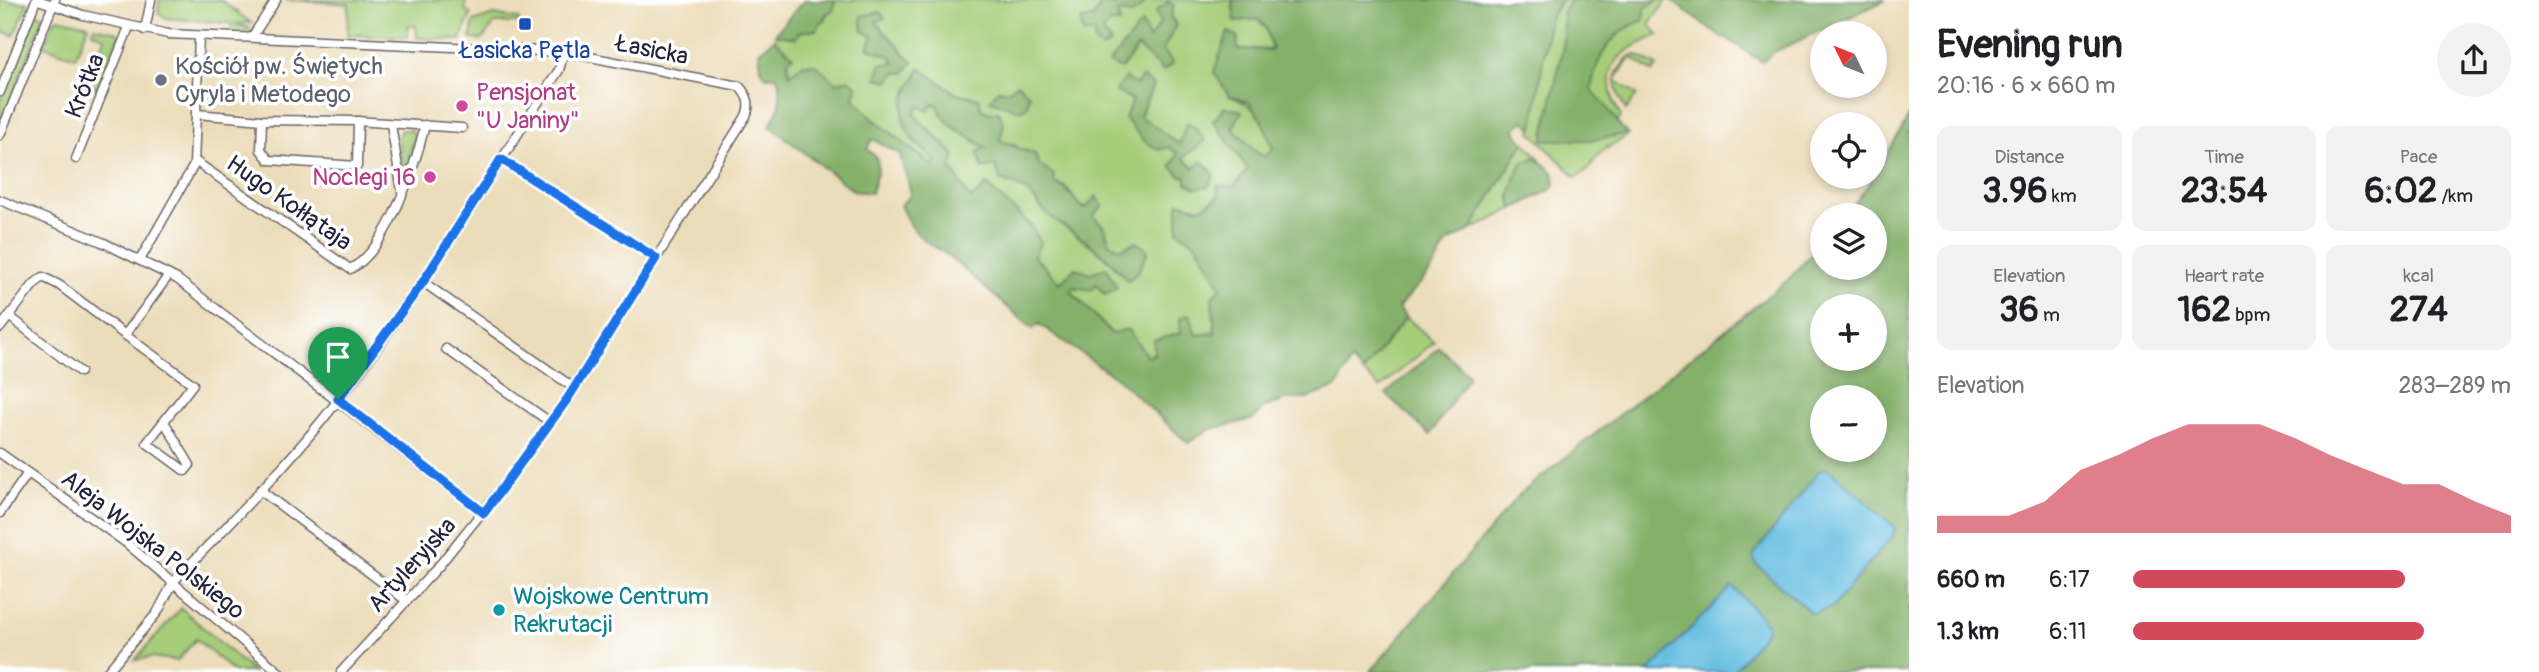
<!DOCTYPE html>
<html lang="en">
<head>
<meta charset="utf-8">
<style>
	:root { --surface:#fff; --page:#f2f2f2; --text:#202124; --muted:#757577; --accent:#d1495b }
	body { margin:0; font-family:Pangolin,sans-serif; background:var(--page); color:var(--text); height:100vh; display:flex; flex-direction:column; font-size:26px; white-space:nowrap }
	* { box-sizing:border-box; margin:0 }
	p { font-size:23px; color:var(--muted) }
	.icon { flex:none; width:38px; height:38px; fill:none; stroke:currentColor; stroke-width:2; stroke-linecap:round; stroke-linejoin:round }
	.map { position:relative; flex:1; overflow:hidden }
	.side { display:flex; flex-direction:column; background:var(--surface); width:630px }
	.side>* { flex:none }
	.needle { width:46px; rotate:313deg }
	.buttons { position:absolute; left:1810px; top:21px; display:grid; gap:14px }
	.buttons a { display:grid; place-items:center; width:77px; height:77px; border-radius:50%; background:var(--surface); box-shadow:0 4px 10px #0003; font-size:35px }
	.pin { position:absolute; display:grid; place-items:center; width:60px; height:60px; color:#fff; margin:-72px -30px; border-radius:50% 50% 50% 0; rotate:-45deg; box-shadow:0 0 7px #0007 }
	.pin .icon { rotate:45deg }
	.round { display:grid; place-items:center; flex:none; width:74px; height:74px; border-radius:37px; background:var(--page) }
	.head { display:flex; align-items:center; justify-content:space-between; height:119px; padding:0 28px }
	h1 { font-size:38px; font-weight:800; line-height:52px }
	.figures { display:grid; grid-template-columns:repeat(3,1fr); gap:10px; height:119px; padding:7px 28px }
	.figures div { display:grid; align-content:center; border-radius:14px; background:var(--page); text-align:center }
	.figures b { font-size:35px; font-weight:800 }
	.figures small { font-size:19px; font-weight:400 }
	.figures p { font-size:19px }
	.chart { height:196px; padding:14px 28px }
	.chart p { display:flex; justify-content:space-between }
	.chart svg { width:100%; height:126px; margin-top:7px; fill:var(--accent); opacity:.7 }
	ul { padding:0 28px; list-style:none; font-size:23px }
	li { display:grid; grid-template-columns:112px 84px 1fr; align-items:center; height:52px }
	li i { height:18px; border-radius:9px; background:var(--accent) }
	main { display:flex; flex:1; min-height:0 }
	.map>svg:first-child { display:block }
	.green { fill:#a6ce7a; stroke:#64785a; stroke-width:2 }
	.forest { fill:#84b16a; stroke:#536a52; stroke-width:2; fill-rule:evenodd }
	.water { fill:#63bde0; stroke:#42708e; stroke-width:2 }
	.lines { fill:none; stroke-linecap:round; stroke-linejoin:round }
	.street-casing { stroke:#696367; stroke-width:11 }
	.street { stroke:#fff; stroke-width:8 }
	.route-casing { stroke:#fff; stroke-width:14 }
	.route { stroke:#1a73e8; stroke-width:9 }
	.transit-dot { fill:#1a4fb4; stroke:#fff; stroke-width:2.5 }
	.worship-dot { fill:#6b7280; stroke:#fff; stroke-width:2.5 }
	.hotel-dot { fill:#d1479c; stroke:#fff; stroke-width:2.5 }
	.culture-dot { fill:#0f9aa8; stroke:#fff; stroke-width:2.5 }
	.labels { text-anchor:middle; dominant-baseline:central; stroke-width:7; stroke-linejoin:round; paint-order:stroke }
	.transit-label { font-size:24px; fill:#164399; stroke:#fff }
	.street-label { font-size:24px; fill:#22223b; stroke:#fff }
	.worship-label { font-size:24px; fill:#5b616d; stroke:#fff; text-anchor:start }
	.hotel-label { font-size:24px; fill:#b23c85; stroke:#fff; text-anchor:start }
	.culture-label { font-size:24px; fill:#0d838f; stroke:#fff; text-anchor:start }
</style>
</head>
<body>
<main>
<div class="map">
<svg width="1909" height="672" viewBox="0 0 1909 672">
	<rect width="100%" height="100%" fill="#fff"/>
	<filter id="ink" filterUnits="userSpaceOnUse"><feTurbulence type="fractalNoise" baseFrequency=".0143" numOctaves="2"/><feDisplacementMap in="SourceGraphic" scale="14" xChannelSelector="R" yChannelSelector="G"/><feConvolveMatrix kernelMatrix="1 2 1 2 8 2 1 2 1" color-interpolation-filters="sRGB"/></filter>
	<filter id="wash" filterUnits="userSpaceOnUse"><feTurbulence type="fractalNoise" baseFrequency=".00686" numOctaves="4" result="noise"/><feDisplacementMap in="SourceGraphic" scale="28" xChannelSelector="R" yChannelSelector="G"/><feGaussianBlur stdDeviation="1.57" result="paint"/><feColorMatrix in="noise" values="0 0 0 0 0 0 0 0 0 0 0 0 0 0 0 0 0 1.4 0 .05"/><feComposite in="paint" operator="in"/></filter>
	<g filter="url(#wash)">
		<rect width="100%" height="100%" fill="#ecddba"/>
		<g class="green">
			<polygon points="0,0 28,3 14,36 0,30"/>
			<polygon points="159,0 221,0 251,23 234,24 250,28 242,35 231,36 231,23 164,18 158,13"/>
			<polygon points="285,0 466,0 465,9 471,14 460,40 417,38 416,26 408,26 408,37 347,35 349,4"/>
			<path d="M835,0H1232L1235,21L1258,19L1266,28L1272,50L1238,49L1229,96C1260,106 1262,120 1273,149L1265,157L1256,152L1233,128L1213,121L1248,169L1234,187L1200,208L1178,202V231L1196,243L1222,288L1212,296L1215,333L1195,335L1189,315L1181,318V333L1147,357L1139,347L1112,334L1071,291L1073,287L1096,284L1106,294L1117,287L1107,269L1061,284L1033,256L1032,225L1011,211L987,185L971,199C962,189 960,178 950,168L954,154L914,115L919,106L938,105C942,112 947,124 954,128C981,145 990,147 1000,180C1040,191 1030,203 1056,221C1085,241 1104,252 1127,280L1138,272L1148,251L1136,242L1120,249L1109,243L1105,228L1093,216L1096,197L1085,209L1078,204L1066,187L1054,183L1014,144L999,141L990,114L981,109L979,98L955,93L920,68L905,99L911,139L937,161L934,166L873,119L836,83L789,75L788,61L774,39L777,35L795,38L799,32L825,21L827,13L833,10Z"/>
			<path d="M1561,0H1667L1649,24L1659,35C1614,52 1596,71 1621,117L1617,123L1628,135C1620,142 1612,144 1604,150C1592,158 1595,168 1576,177L1531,132L1549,20Z"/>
			<polygon points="36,13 44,16 0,126 0,101"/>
			<polygon points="494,15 519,19 519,23 495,23 482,40 471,39 473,22"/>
			<polygon points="58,18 89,25 75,57 44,46 54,21"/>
			<polygon points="94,27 117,32 119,37 97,88 87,84 105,37 92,32"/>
			<path d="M1637,55L1657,66L1653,72L1631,57L1615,80L1637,95L1626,110C1613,84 1608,78 1630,56Z"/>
			<polygon points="401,130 411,130 415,135 404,176 398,137"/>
			<polygon points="1524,142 1540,159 1509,197 1513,209 1471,230"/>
			<polygon points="1406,317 1434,342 1380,388 1363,372"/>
			<polygon points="181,608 253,672 234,672 196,639 177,661 152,657 135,660"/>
		</g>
		<g class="forest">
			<polygon points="804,0 835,0 833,11 827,13 816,30 799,32 796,38 775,34"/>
			<polygon points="1117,0 1145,0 1143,6 1132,14 1117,12 1120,23 1111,23 1103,30 1111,43 1102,49 1094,41 1095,33 1083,33 1081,20 1093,18 1102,2 1114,6"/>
			<path d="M1232,0H1561L1549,20L1533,128L1524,121L1514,130L1524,142L1471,230L1448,242L1431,271L1398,308L1406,317L1363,372L1351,361L1337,387L1306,399H1290L1265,407L1253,419L1208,430L1188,443L1118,379L1039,324L1033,329L941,250C921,242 908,225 900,205L910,196C911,179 901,169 900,154L872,139L867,149L877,158L878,169L871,193L854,191L770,126L780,105V81L776,76L766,77L761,69L759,52L774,39L793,56L788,61L789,75L803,64H815L836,83L849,79L857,86L854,99L873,119L933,166L936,161C917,144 896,128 905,99C908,88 916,78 920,68L955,93L979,98L981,109L990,113L998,111L1004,123L1000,141L1035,154L1039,165L1054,175V183C1070,188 1072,201 1085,209L1096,197L1103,206L1093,216L1105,228L1109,243L1120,249L1136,242L1148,250L1138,272L1128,281C1105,252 1086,241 1056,221C1030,203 1040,191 1000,180L996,166L983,169L977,152L986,148C968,134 944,128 938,105L932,104L928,111L919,106L914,115L955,155L951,168C960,178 962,189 971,199L987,185C1005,204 1029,219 1041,242L1034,256L1060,283L1075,268L1090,273L1106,268L1117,287L1105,295L1096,284L1092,290L1073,287L1071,291L1112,334L1127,329L1147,356L1154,354V340L1181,333L1180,318L1190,315L1196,335L1215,333L1212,296L1222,288L1196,243L1178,231V202L1200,208L1219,197L1217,186L1234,187L1248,169L1213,121L1225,107L1242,111L1233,128L1256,152L1265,157L1273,149L1263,123L1249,102L1229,96L1214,72L1228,32L1237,36L1238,49L1272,50L1266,28L1258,19L1235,21Z"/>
			<path d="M1571,0H1659L1645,8L1644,20C1612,31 1596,56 1591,90C1607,103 1613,119 1627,134L1591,140H1543L1563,47V11Z"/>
			<polygon points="1671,0 1886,0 1774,52 1762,62 1725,37 1723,39"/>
			<polygon points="1168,2 1174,5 1171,16 1176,25 1163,50 1173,63 1163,71 1138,47 1121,69 1109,63 1142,23 1149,39 1161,22 1156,11"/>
			<polygon points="880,12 885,18 876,22 913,62 904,73 895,73 889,81 877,78 881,64 895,63 890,56 868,48 873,36 863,31 861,16"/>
			<polygon points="1142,77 1153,85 1140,116 1179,144 1187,123 1196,128 1205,141 1183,158 1194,168 1202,161 1214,174 1209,186 1196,188 1187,183 1185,175 1182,177 1171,166 1178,154 1169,147 1159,150 1144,141 1125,118 1132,100 1115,91 1125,78 1136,85"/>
			<polygon points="1017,83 1029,94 1027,107 1018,110 990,100 998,90 1010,90"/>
			<path d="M1909,116V672H1370L1520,494L1788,280L1822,243V268H1874V215H1846L1874,177ZM1822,306H1874V359H1822ZM1822,397H1874V450H1822Z"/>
			<path d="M1535,157L1553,172L1555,184L1550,190L1513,209C1507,192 1515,179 1522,163Z"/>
			<polygon points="1439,347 1469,376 1430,435 1386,394"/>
		</g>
		<g class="water">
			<polygon points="1827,468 1895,527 1893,535 1833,607 1812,614 1756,564 1753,556 1819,471"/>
			<polygon points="1732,586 1768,625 1766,631 1733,672 1648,672"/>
		</g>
	</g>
	<g filter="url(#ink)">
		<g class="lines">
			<g class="street-casing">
				<g id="street">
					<path d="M38,0L83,15L168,34L564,52L739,86C748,96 751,104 746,116L568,398L515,471L438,567L341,672"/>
					<polyline points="145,30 151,0"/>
					<polyline points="252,37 276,0"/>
					<polyline points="0,92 36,0"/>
					<polyline points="197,114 262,120 356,121 462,128"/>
					<polyline points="262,120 261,150 269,160 357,166 358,121"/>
					<polyline points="391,125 402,191"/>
					<polyline points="0,135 55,0"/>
					<polyline points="76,159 129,27"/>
					<polyline points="501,159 656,258"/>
					<path d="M195,161L350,269C387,252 416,163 425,125"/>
					<polyline points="0,200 102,242 177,279 484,513"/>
					<polyline points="140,260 194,165 199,36"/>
					<polyline points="423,282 574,388"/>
					<polyline points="9,316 80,372"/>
					<polyline points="0,328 34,284 43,277 59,285 125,335 169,275"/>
					<polyline points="125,335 193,384 147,443 185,471 190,465 165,423"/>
					<polyline points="446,349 550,422"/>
					<polyline points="0,453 125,542 279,672"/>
					<polyline points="260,490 407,601"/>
					<polyline points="0,513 28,473"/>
					<path d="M107,672L157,613L174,581C226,527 281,472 328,413C414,305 484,185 559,70L564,52"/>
				</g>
			</g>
			<use href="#street" class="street"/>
		</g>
	</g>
	<g class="lines" filter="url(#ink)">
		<g class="route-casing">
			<polygon id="route" points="501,159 656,258 568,398 484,513 338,399 423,282"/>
		</g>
		<use href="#route" class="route"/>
	</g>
	<rect class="transit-dot" x="518" y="17" width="14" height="14" rx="3.5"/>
	<circle class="worship-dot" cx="161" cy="80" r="7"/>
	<g class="hotel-dot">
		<circle cx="462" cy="106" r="7"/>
		<circle cx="430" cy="177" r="7"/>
	</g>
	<circle class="culture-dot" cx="499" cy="610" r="7"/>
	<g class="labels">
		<g class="transit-label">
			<text x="525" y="50">Łasicka Pętla</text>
		</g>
		<g class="street-label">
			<text transform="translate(652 50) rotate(11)">Łasicka</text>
			<text transform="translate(85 86) rotate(-68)">Krótka</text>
			<text transform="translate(289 203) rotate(35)">Hugo Kołłątaja</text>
			<text transform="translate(153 545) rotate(38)">Aleja Wojska Polskiego</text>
			<text transform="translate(412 565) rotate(-48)">Artyleryjska</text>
		</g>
		<g class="worship-label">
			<text x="175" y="66">Kościół pw. Świętych<tspan x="175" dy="28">Cyryla i Metodego</tspan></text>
		</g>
		<g class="hotel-label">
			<text x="476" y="92">Pensjonat<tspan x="476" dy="28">"U Janiny"</tspan></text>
			<text x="416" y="177" text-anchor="end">Noclegi 16</text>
		</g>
		<g class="culture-label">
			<text x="513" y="596">Wojskowe Centrum<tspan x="513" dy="28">Rekrutacji</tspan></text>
		</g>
	</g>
</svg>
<div class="buttons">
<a><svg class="needle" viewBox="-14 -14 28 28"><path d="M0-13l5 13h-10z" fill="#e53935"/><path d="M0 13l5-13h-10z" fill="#757577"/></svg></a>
<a><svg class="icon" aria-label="locate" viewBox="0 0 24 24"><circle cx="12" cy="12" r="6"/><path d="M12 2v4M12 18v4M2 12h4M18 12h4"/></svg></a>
<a><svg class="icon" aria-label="layers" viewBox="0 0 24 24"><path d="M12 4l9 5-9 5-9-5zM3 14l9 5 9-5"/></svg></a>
<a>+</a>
<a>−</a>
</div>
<div class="pin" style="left:338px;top:399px;background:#1e9e55"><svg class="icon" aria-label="arrive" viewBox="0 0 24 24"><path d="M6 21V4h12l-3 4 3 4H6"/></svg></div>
</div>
<section class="side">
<div class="head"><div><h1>Evening run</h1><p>20:16 · 6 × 660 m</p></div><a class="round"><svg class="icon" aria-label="share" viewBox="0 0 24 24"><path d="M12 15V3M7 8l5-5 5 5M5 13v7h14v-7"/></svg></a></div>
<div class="figures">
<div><p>Distance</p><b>3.96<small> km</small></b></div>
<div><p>Time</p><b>23:54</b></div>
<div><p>Pace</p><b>6:02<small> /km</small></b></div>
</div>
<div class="figures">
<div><p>Elevation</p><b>36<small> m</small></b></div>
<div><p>Heart rate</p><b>162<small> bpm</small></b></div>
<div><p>kcal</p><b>274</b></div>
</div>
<div class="chart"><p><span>Elevation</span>283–289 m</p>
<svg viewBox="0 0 160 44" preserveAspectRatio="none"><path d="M0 44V38L10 38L20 38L30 33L40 22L50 17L60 11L70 6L80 6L90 6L100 11L110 17L120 22L130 27L140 27L150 33L160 38V44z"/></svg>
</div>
<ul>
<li><b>660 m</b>6:17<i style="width:72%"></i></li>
<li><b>1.3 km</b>6:11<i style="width:77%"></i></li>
</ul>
</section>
</main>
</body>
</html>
